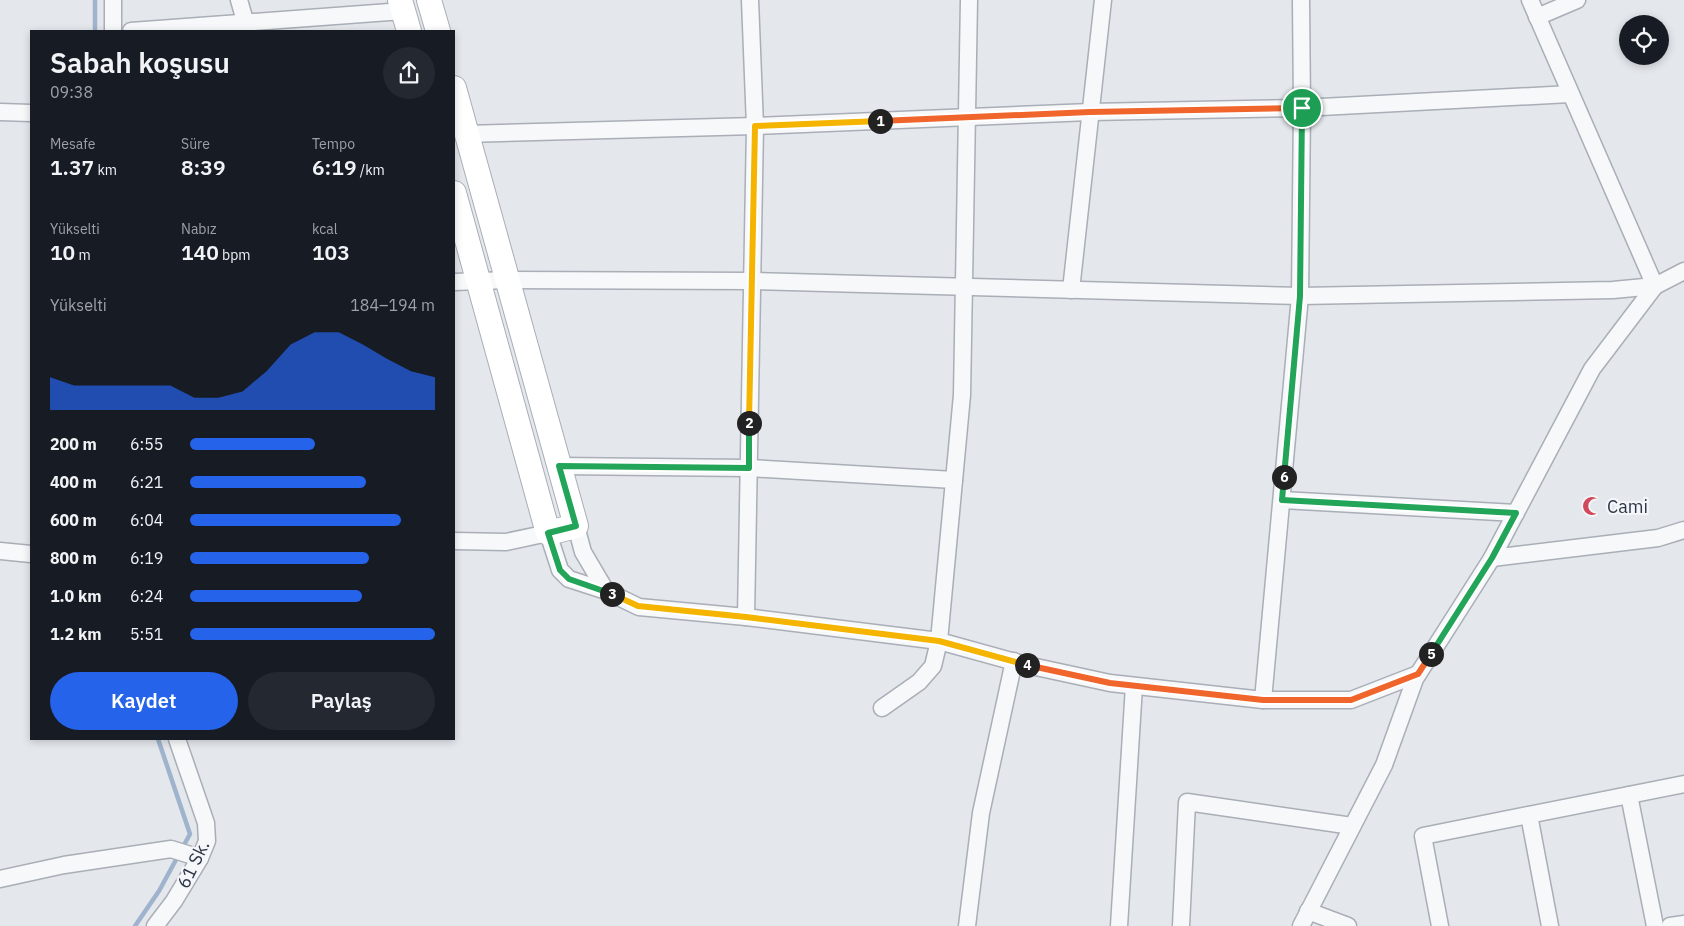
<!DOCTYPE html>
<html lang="tr">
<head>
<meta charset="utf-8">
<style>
	:root { --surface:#171b24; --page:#242831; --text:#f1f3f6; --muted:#9ea1a6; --accent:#2563eb }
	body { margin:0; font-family:"IBM Plex Sans",sans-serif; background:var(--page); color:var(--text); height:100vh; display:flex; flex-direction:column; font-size:19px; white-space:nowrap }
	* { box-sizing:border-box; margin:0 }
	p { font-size:16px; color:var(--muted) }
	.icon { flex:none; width:28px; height:28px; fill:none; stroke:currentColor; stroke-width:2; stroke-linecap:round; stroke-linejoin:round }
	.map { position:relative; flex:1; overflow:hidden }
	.sheet { position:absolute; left:30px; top:30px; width:425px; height:710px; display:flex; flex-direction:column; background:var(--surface); border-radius:0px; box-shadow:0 2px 8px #0003 }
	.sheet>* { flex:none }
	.controls { position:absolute; left:1619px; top:15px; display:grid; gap:10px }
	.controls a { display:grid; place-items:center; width:50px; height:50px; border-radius:50%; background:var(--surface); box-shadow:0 2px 8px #0003; font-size:25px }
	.pin { position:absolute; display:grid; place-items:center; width:42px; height:42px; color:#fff; margin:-21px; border:2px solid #fff; border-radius:50%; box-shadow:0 1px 5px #0007 }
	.km { position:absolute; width:25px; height:25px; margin:-12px; border-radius:50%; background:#222; color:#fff; font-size:14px; line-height:25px; text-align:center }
	.round { display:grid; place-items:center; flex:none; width:52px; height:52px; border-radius:26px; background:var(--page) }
	.summary { display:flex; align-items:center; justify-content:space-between; height:85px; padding:0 20px }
	h1 { font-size:28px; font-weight:600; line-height:38px }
	.metrics { display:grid; grid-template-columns:repeat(3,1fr); gap:8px; height:85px; padding:5px 20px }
	.metrics div { display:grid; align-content:center }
	.metrics b { font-size:21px; font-weight:600 }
	.metrics small { font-size:14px; font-weight:400 }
	.metrics p { font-size:14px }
	.chart { height:140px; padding:10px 20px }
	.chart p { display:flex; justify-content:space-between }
	.chart svg { width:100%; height:90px; margin-top:5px; fill:var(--accent); opacity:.7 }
	.primary-button { display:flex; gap:10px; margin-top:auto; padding:10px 20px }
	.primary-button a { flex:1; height:58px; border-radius:30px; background:var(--accent); color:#fff; font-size:20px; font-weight:600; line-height:58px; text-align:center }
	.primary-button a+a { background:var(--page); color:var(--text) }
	ul { padding:0 20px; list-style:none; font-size:16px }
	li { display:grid; grid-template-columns:80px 60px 1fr; align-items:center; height:38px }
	li i { height:12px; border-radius:6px; background:var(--accent) }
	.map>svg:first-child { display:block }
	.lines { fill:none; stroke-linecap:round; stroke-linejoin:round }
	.stream { stroke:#9fb4cc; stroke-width:4.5 }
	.minor-casing { stroke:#a9aeb7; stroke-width:19 }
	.secondary-casing { stroke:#a9aeb7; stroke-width:26 }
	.minor { stroke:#f7f8fa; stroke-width:16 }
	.secondary { stroke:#fff; stroke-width:24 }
	.split-1-casing { stroke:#fff; stroke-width:10 }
	.split-2-casing { stroke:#fff; stroke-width:10 }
	.split-3-casing { stroke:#fff; stroke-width:10 }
	.split-4-casing { stroke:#fff; stroke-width:10 }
	.split-5-casing { stroke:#fff; stroke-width:10 }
	.split-6-casing { stroke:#fff; stroke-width:10 }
	.split-7-casing { stroke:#fff; stroke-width:10 }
	.split-1 { stroke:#f0652b; stroke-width:6 }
	.split-2 { stroke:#f5b400; stroke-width:6 }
	.split-3 { stroke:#22a559; stroke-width:6 }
	.split-4 { stroke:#f5b400; stroke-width:6 }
	.split-5 { stroke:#f0652b; stroke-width:6 }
	.split-6 { stroke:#22a559; stroke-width:6 }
	.split-7 { stroke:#22a559; stroke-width:6 }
	.labels { text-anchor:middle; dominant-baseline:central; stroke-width:4.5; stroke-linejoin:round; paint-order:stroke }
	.poi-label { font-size:18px; fill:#2b3445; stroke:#f4f6f9; text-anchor:start }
	.street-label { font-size:18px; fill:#2b3445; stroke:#f4f6f9 }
</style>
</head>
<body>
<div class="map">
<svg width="1684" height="926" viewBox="0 0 1684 926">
	<rect width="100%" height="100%" fill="#e4e7ec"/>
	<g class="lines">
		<g class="stream">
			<polyline points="95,0 95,31"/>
			<polyline points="135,926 159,891 190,834 158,739"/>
		</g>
		<g class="minor-casing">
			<g id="minor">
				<polyline points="113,0 113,31"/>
				<polyline points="239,0 248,31"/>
				<polyline points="1530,0 1655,286"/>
				<polyline points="1537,17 1577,0"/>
				<polyline points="131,31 403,11"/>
				<polyline points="0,112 31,113"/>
				<polyline points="466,134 755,126 1090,112 1302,108 1570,94"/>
				<polyline points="454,282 507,280 752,281 1300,296 1613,290 1655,286 1684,271"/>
				<polyline points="1071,290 1103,0"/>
				<polyline points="559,466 749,468 954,480"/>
				<polyline points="1282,500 1516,513"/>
				<polyline points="576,526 583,552 606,591"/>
				<polyline points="454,541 506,542 548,533 560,570 569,579 606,591 639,607 746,617 939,641 1022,664 1110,683 1263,700 1351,700 1418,674"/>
				<polyline points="0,551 31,554"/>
				<polyline points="1492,558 1658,538 1684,530"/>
				<polyline points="746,617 755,126 750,0"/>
				<polyline points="1263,700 1300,296 1302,108 1301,0"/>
				<polyline points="882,708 919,682 933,666 939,641 962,395 969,0"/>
				<polyline points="1629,795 1655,926"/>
				<polyline points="1529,815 1550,926"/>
				<polyline points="0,879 64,865 171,849 200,858"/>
				<polyline points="1308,911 1348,926"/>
				<polyline points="155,926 174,901 200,858 207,841 206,823 177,739"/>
				<polyline points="967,926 981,813 1014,661"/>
				<polyline points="1119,926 1134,686"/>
				<polyline points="1181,926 1187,802 1352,826"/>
				<polyline points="1301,926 1384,765 1415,679 1492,558 1592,369 1655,286"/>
				<polyline points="1440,926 1423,836 1684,784"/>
				<polyline points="1670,926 1684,924"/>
			</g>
		</g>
		<g class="secondary-casing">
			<g id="secondary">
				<polyline points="400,0 409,31"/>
				<polyline points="429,0 438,31"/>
				<polyline points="454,88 576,526 548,533 454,193"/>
			</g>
		</g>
		<use href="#minor" class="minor"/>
		<use href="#secondary" class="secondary"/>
	</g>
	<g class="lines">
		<g class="split-1-casing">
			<polyline id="split-1" points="880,121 1090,112 1302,108"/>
		</g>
		<g class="split-2-casing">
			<polyline id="split-2" points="749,423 755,126 880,121"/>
		</g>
		<g class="split-3-casing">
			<polyline id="split-3" points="612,594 569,579 560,570 548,533 576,526 559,466 749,468 749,423"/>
		</g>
		<g class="split-4-casing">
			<polyline id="split-4" points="612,594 638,606 746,617 939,641 1027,665"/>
		</g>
		<g class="split-5-casing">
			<polyline id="split-5" points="1027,665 1110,683 1263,700 1351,700 1418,674 1431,654"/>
		</g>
		<g class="split-6-casing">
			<polyline id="split-6" points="1284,477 1282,500 1516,513 1492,558 1431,654"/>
		</g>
		<g class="split-7-casing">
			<polyline id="split-7" points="1284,477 1300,296 1302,108"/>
		</g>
		<use href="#split-1" class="split-1"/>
		<use href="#split-2" class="split-2"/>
		<use href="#split-3" class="split-3"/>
		<use href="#split-4" class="split-4"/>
		<use href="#split-5" class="split-5"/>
		<use href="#split-6" class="split-6"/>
		<use href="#split-7" class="split-7"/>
	</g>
	<defs>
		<g id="mosque-bare" transform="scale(1.5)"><path d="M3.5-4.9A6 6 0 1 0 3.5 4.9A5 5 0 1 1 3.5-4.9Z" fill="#d1495b" stroke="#f4f6f9" stroke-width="2.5" paint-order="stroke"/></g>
	</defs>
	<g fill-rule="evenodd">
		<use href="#mosque-bare" x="1592" y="506"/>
	</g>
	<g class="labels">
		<g class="poi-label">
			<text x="1607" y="506">Cami</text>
		</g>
		<g class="street-label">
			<text transform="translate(193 864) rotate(-64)">61 Sk.</text>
		</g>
	</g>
</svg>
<div class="controls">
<a><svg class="icon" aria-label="locate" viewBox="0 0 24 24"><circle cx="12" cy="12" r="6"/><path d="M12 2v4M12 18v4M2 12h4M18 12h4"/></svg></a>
</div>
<div class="pin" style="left:1302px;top:108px;background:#1e9e55"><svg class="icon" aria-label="arrive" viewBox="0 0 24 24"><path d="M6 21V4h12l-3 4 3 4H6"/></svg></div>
<b class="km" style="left:880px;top:121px">1</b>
<b class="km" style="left:749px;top:423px">2</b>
<b class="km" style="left:612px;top:594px">3</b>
<b class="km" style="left:1027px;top:665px">4</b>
<b class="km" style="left:1431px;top:654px">5</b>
<b class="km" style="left:1284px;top:477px">6</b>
<section class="sheet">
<div class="summary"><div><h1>Sabah koşusu</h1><p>09:38</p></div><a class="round"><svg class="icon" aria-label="share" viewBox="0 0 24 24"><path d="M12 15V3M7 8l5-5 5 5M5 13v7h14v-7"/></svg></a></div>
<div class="metrics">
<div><p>Mesafe</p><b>1.37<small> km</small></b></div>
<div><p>Süre</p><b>8:39</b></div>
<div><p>Tempo</p><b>6:19<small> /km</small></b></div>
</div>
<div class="metrics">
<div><p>Yükselti</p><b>10<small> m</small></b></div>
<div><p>Nabız</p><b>140<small> bpm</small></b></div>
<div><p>kcal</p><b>103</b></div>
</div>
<div class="chart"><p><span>Yükselti</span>184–194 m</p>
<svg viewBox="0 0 160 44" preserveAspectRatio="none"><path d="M0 44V28L10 32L20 32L30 32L40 32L50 32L60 38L70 38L80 35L90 25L100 12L110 6L120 6L130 12L140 19L150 25L160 28V44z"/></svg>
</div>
<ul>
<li><b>200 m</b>6:55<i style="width:51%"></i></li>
<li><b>400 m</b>6:21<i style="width:72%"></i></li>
<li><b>600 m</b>6:04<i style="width:86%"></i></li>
<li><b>800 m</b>6:19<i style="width:73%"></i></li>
<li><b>1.0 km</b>6:24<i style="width:70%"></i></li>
<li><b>1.2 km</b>5:51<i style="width:100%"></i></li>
</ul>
<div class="primary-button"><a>Kaydet</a><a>Paylaş</a></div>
</section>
</div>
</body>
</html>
